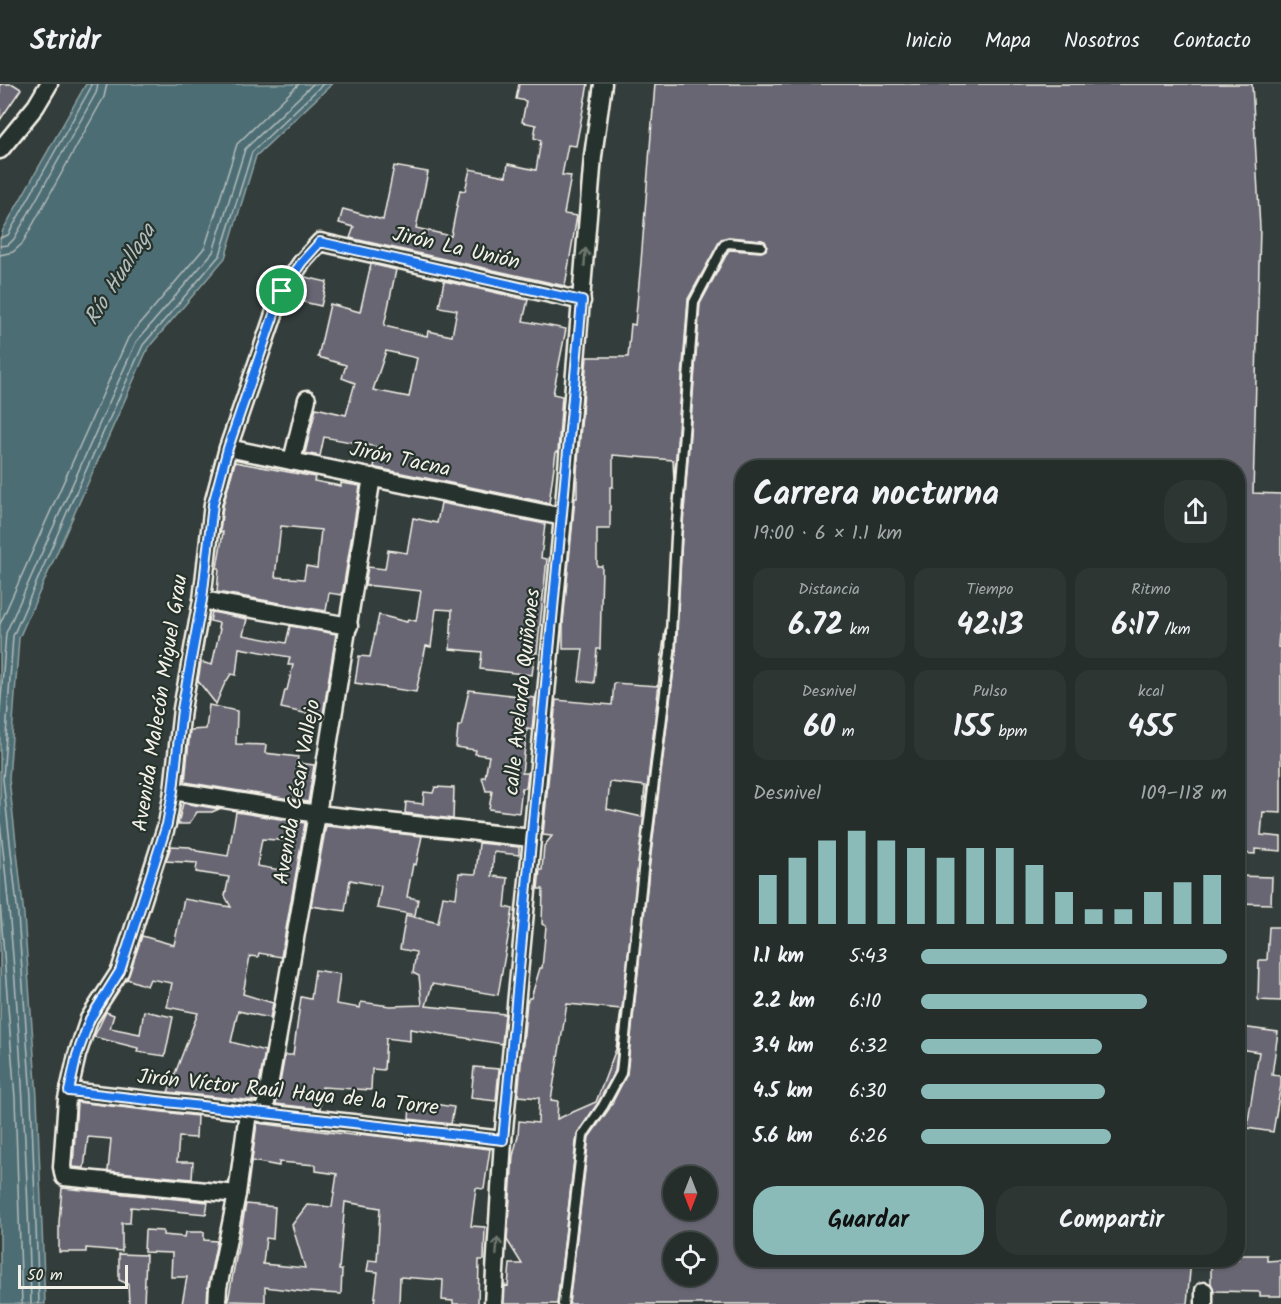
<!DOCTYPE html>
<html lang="es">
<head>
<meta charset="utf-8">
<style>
	:root { --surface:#262e2c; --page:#2e3634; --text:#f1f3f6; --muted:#a4a8a9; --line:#424a48; --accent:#8bbbb9 }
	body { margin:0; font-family:Kalam,sans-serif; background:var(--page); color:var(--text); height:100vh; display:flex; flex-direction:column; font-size:22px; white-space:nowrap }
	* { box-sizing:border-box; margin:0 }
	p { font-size:20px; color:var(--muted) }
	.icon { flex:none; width:33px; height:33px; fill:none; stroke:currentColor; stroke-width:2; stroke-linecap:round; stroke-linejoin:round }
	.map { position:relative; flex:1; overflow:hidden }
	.details { position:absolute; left:735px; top:376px; width:510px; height:807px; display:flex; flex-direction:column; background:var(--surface); border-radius:24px; box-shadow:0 2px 4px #0004,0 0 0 2px var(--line) }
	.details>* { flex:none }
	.needle { width:39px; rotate:180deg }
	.buttons { position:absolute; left:663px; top:1082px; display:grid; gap:12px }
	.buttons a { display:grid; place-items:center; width:54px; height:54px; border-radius:50%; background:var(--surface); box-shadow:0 2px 4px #0004,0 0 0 2px var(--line); font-size:30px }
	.scale { position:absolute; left:18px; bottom:15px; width:110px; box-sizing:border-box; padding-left:6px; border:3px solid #f4f1e8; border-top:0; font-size:16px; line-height:21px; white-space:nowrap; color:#f4f1e8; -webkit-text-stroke:4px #26332d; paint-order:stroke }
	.pin { position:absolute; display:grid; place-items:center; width:51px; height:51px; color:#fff; margin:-26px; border:3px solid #fff; border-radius:50%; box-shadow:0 2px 6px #0007 }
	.round { display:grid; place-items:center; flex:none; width:63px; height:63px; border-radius:24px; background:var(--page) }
	.summary { display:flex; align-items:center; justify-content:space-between; height:102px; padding:0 18px }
	h1 { font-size:33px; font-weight:600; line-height:45px }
	.figures { display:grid; grid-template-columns:repeat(3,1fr); gap:9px; height:102px; padding:6px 18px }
	.figures div { display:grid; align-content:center; border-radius:15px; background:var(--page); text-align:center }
	.figures b { font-size:30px; font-weight:600 }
	.figures small { font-size:16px; font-weight:400 }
	.figures p { font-size:16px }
	.chart { height:168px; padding:12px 18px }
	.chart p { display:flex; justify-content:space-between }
	.chart svg { width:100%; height:108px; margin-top:6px; stroke:var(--accent); stroke-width:6 }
	.primary-button { display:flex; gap:12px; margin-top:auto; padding:12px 18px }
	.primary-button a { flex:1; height:69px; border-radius:24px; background:var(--accent); color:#111; font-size:24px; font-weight:600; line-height:69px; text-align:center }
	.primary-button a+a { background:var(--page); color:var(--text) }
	ul { padding:0 18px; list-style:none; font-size:20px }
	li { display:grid; grid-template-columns:96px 72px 1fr; align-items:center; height:45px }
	li i { height:15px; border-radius:8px; background:var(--accent) }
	header { display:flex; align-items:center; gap:36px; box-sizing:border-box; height:84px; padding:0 30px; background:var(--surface); border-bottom:2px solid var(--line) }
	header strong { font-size:28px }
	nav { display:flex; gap:33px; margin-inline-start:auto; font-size:21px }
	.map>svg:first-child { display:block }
	.water { fill:#4e6d74; stroke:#90a2a2; stroke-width:1.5 }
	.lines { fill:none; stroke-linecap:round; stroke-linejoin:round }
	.shore { stroke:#b2bcba; stroke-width:1.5 }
	.building { fill:#676673; stroke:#f4f1e8; stroke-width:1.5; fill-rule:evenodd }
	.lane-casing { stroke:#f4f1e8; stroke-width:13 }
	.street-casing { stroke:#f4f1e8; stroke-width:21 }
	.lane { stroke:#26332d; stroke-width:8 }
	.street { stroke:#26332d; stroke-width:16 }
	.oneway { stroke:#6e766e }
	.route-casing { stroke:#fff; stroke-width:12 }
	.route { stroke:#1a73e8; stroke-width:8 }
	.labels { text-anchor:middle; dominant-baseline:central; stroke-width:4.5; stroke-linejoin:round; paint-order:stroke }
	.street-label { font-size:21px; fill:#f4f1e8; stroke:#26332d }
	.water-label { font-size:22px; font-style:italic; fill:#b2bcba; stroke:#26332d }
</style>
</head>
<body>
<header>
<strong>Stridr</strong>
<nav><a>Inicio</a><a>Mapa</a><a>Nosotros</a><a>Contacto</a></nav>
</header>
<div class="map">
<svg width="1281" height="1220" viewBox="0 0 1281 1220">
	<rect width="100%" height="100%" fill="#333d3b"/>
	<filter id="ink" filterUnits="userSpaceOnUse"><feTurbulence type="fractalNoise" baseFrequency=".0167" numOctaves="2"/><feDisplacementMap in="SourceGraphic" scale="12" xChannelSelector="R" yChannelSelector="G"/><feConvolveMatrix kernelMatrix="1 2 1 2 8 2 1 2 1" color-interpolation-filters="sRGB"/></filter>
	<g filter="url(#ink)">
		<polygon class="water" points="86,0 332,0 256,72 225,174 148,264 19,554 9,695 24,831 37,1013 45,1220 0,1220 0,156 3,146"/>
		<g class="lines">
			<g class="shore">
				<polyline points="0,154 8,151 90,5 91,0"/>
				<polyline points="0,162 8,161 14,155 96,9 98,0"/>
				<polyline points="0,171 13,168 22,160 104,13 107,0"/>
				<polyline points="0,540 128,254 205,163 237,60 299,0"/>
				<polyline points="0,627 6,549 136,258 213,168 245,65 313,0"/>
				<path d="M0,738C18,898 27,1059 31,1220"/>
				<polyline points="0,818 15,1014 22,1220"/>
				<polyline points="39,1220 31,1013 18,831 3,695 13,552 68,426 143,261 220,171 252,68 323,0"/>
			</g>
		</g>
		<g class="building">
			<polygon points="0,0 13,0 21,5 0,36"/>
			<polygon points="519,0 588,0 576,62 568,61 562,91 571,92 564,130 577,132 565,202 350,154 354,143 339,139 343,125 383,136 394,82 428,88 416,144 451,152 460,106 465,107 470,85 506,92 508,80 536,86 541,56 534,54 536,41 522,38 526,17 516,15"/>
			<path d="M655,0H1252L1260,144L1253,409L1281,410V520L1278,563H1281V729L1263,728L1261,751L1281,753V767L1255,765V770L1238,769V384H742V1176H1191L1187,1220H569L589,1053L609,1025L627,990L650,778L676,569L682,453L700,220L729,166L761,168L766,166L767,162L765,157L762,156L729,153L721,155L688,215L674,398L673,376L613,371V403H610V445H597V482H602L600,565H597L594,599L579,597L583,565H563V539L575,414H577V388L587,273H628L631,240L635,241L641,178ZM674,1092H706V1125H674ZM674,1158H706V1191H674Z"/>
			<path d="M371,180L396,186L384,242L427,252L428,247L452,252L457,226L439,223L444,197L528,216L523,237L566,245L553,310L562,312L558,368H556L549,419L377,384L374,383L378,363L324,353L320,372L305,369L316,324L346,331L355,299L342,294L346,281L318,273L330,220L360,228ZM386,267L417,274L409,313L373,306Z"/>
			<polygon points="305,193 327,198 321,222 299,217"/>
			<path d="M235,378L315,393L314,397L341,402V399L360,402L342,511L329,509L326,527L217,508L219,484H217L223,448H220L223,422ZM281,442L321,446L317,484L306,482L304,495L275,493Z"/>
			<polygon points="441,419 545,440 541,474 547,475 537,569 535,568 532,591 480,585 482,568 450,565 452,526 436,525 431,563 426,562 416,608 355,599 359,572 370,573 379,531 407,538 408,535 416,537 421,507 365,501 368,483 385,485 388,466 407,469 413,434 437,439"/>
			<polygon points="212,528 247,535 243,551 286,559 290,542 336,550 323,630 304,629 281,624 285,606 287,606 293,581 288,581 290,573 239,564 236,591 231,590 224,601 216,620 198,597 201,578 212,581 220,545 218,544 219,539 210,537"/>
			<path d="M665,546L615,987L598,1019L577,1050L557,1220H504L505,1201L508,1202L510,1180H522L507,1156L513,1072L518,1052L519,1037L538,1039L539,1014L518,1012L527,918L529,914H531L540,884H542L546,842L542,840L543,805H538L540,786H542L544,762L552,752L543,751L556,616L612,621L614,599L658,602ZM610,698L645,702L642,733L607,725ZM567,920L621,925L616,965L596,1018L557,1035L558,1017L551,1016Z"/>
			<polygon points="469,606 535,614 532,646 527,645 522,689 528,689 526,704 522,704 519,729 489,725 492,707 486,707 482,693 485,693 489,672 475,670 476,666 456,663 458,642 461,642"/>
			<polygon points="209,621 237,627 236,660 266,661 265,669 298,673 297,679 314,681 308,718 185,698 190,646 206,645"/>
			<polygon points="435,703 454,704 453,735 405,729 406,718 423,720 424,708 433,709"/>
			<polygon points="183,719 219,725 212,728 197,728 189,740 178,740"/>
			<path d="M236,728L305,739L281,873L259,869L258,873L250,872L243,910L273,919L270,934L238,927L231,958L265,967L256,1017L168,1008L198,929L167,923L172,899L150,895L147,902L127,895L142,852L174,861L184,815L231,823L225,812L229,793L196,788L197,779L166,777L171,762L190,763L197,767L228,772ZM262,755L293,757L286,785L281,784L280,786L257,782Z"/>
			<polygon points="326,742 422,752 416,781 413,780 407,813 418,815 415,831 377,824 381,802 350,796 345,827 311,822"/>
			<polygon points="479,759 519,763 519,771 494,768 492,792 508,794 505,823 513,825 498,911 432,900 426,922 505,930 502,960 410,945 410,957 386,954 384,986 372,985 371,1006 322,1003 320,1025 276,1020 285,971 293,971 301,913 311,915 315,886 340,890 336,920 360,924 361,918 390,922 422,921 419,892 413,889 416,868 400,865 406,831 438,839 443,812 456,814 459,789 476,790"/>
			<polygon points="1238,792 1272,793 1271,820 1238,819"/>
			<polygon points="1269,843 1281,843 1281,917 1258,916 1259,876 1267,876"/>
			<polygon points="144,927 173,933 165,972 137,968 138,964 94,953 106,928 114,931 110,944 140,950"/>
			<polygon points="1241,943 1278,948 1272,991 1281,992 1281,1001 1273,1048 1247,1044 1259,968 1239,965"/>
			<polygon points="474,983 499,985 496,1017 471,1014"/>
			<polygon points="77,1018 197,1032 196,1054 179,1053 177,1078 193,1078 192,1095 108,1087 111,1055 88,1053 84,1084 73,1083"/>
			<polygon points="428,1019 454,1023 451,1040 409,1035 410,1022 428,1023"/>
			<polygon points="257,1039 359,1052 359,1050 490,1065 484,1105 476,1104 471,1142 485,1143 484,1176 479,1176 478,1220 453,1220 453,1217 442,1216 443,1196 400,1193 399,1220 374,1220 378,1188 367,1187 369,1176 377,1177 380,1124 345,1118 339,1186 342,1186 341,1210 306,1208 265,1203 265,1218 228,1217 246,1120 275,1123 273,1155 266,1154 263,1180 305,1184 292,1141 307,1121 332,1123 337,1090 316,1087 316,1081 279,1078 279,1082 252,1077"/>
			<polygon points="62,1104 208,1118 206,1130 131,1123 130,1139 122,1139 122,1167 86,1164 86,1168 59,1168 59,1138"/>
			<polygon points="145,1146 163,1147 163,1151 185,1153 186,1148 204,1148 204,1156 217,1157 208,1202 207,1220 182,1220 187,1193 171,1193 172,1169 144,1168"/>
			<polygon points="119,1170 146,1171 144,1220 129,1220 128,1200 119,1196"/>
			<polygon points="1238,1171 1267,1171 1267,1177 1281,1176 1281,1212 1260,1212 1260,1208 1214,1207 1211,1199 1211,1176 1238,1176"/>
		</g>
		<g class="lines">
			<g class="lane-casing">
				<polyline id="lane" points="563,1220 583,1051 603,1022 621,989 644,777 670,569 676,453 694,218 724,161 728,159 761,162"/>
			</g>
			<g class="street-casing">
				<g id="street">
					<polyline points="0,66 36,22 49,0"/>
					<polyline points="228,364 563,433"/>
					<polyline points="292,377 307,315"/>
					<polyline points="202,516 349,542"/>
					<polyline points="173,707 317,730 531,754"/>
					<polyline points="69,1007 503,1056"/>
					<polyline points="264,1030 317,730 372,393"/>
					<polyline points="237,1110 64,1093 62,1083 67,1015 77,971 89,935 120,887 167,740 173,707 182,625 202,516 213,420 228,364 282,207 302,178 320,158 582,217"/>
					<polyline points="217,1220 218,1204 237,1110 248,1028"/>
					<polyline points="493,1220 503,1056 563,433 593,72 603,0"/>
					<polyline points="1204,1220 1204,1207"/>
				</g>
			</g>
			<use href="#lane" class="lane"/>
			<use href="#street" class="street"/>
		</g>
		<defs><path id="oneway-shaft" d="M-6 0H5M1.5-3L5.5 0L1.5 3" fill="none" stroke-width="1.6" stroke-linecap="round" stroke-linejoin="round" transform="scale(1.5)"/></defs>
		<g class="oneway">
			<use href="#oneway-shaft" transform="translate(585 173) rotate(-86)"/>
			<use href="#oneway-shaft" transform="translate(497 1162) rotate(-86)"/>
		</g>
	</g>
	<g class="lines" filter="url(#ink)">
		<g class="route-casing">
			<polygon id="route" points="320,158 582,217 503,1056 69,1007 77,971 90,935 120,887 167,740 173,707 182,625 202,516 213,420 228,364 282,207 302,178"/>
		</g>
		<use href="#route" class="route"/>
	</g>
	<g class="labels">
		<g class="street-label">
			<text transform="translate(456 165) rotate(13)">Jirón La Unión</text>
			<text transform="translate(400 376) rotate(12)">Jirón Tacna</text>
			<text transform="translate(523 608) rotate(-84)">calle Avelardo Quiñones</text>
			<text transform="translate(161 619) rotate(-81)">Avenida Malecón Miguel Grau</text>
			<text transform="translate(298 708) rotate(-80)">Avenida César Vallejo</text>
			<text transform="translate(288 1009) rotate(6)">Jirón Víctor Raúl Haya de la Torre</text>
		</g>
		<g class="water-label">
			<text transform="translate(121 191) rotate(-58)">Río Huallaga</text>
		</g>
	</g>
</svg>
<div class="buttons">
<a><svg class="needle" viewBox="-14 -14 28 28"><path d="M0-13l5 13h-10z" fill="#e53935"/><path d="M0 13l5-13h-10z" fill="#a4a8a9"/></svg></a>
<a><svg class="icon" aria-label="locate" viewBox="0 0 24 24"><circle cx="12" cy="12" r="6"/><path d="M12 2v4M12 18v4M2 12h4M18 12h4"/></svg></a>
</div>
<div class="scale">50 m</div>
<div class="pin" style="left:282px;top:207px;background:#1e9e55"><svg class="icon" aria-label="arrive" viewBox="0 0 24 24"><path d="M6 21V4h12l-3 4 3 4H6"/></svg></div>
<section class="details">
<div class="summary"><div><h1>Carrera nocturna</h1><p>19:00 · 6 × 1.1 km</p></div><a class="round"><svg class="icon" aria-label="share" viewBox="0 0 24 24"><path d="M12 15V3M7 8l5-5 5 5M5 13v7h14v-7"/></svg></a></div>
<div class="figures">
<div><p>Distancia</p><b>6.72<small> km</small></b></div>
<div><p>Tiempo</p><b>42:13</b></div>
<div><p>Ritmo</p><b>6:17<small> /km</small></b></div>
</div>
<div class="figures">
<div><p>Desnivel</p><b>60<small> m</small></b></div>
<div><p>Pulso</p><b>155<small> bpm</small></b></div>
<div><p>kcal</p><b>455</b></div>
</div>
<div class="chart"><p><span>Desnivel</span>109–118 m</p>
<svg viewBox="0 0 160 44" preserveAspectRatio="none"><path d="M5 44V24M15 44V17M25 44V10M35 44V6M45 44V10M55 44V13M65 44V17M75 44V13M85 44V13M95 44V20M105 44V31M115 44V38M125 44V38M135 44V31M145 44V27M155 44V24"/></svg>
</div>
<ul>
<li><b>1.1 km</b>5:43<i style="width:100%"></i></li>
<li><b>2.2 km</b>6:10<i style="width:74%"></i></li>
<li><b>3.4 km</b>6:32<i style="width:59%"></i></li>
<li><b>4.5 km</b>6:30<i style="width:60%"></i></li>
<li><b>5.6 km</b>6:26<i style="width:62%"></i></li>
</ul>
<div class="primary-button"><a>Guardar</a><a>Compartir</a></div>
</section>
</div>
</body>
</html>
